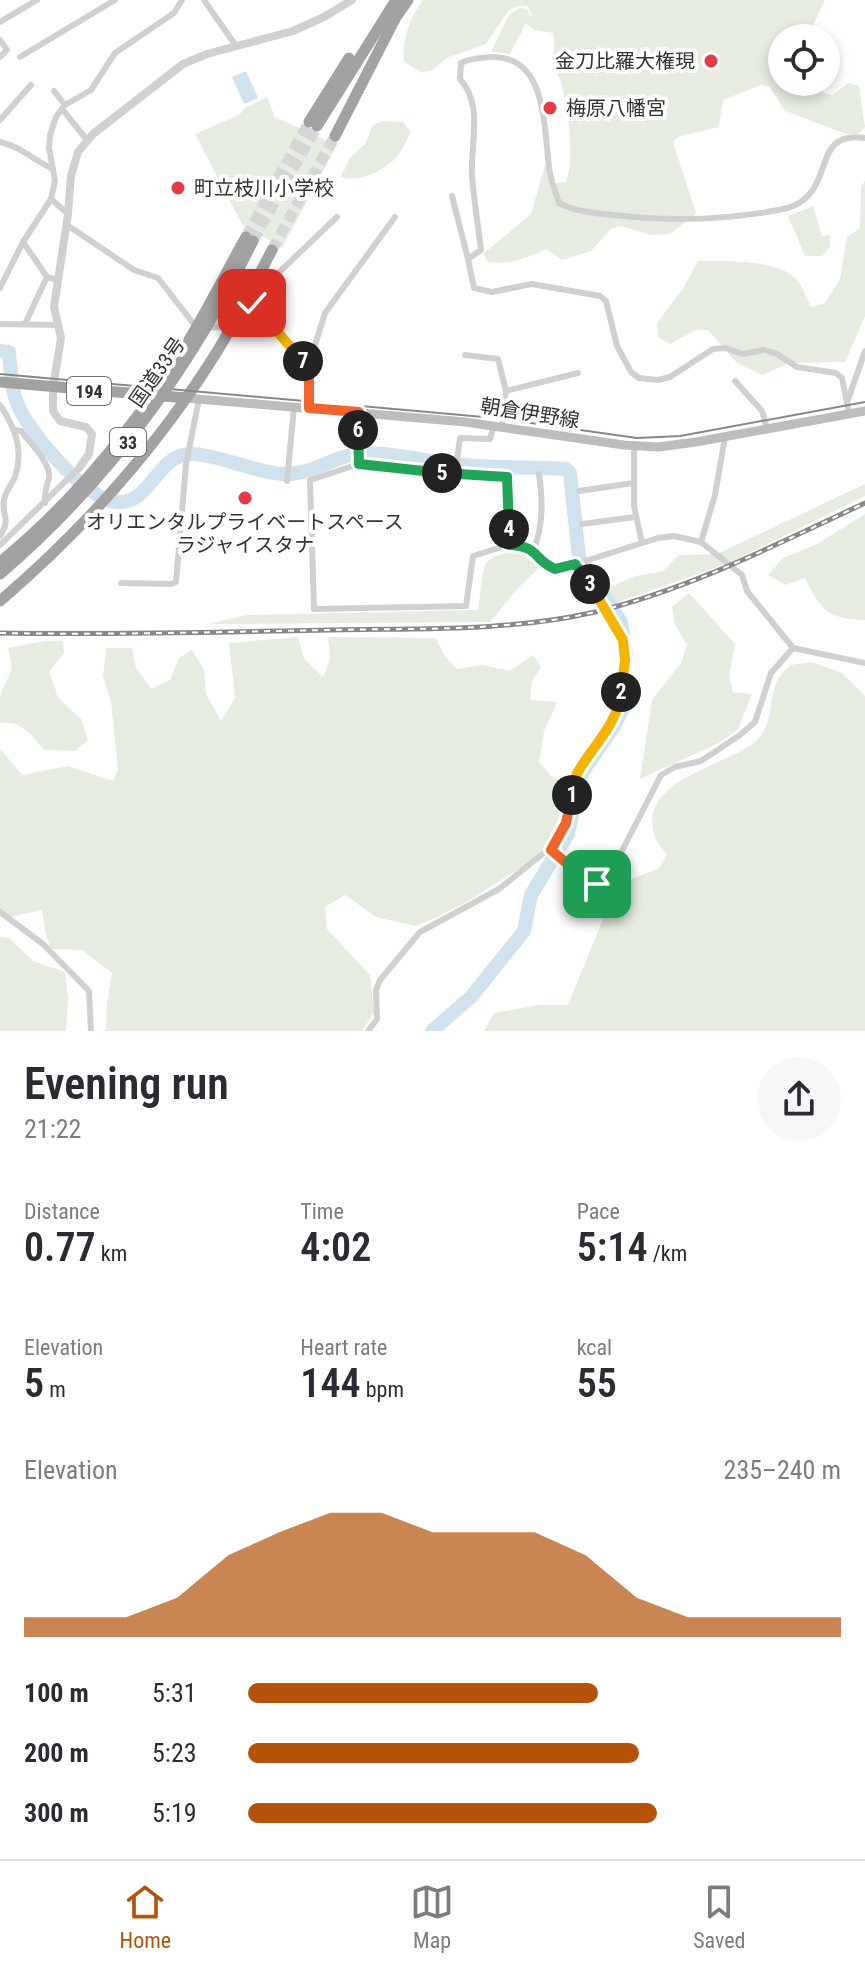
<!DOCTYPE html>
<html lang="en">
<head>
<meta charset="utf-8">
<style>
	:root { --surface:#fff; --page:#f7f7f7; --text:#2b2b33; --muted:#7c7c81; --line:#e1e1e2; --accent:#b45309 }
	body { margin:0; font-family:"Roboto Condensed","Noto Sans JP",sans-serif; background:var(--page); color:var(--text); height:100vh; display:flex; flex-direction:column; font-size:30px; white-space:nowrap }
	* { box-sizing:border-box; margin:0 }
	p { font-size:26px; color:var(--muted) }
	.icon { flex:none; width:44px; height:44px; fill:none; stroke:currentColor; stroke-width:2; stroke-linecap:round; stroke-linejoin:round }
	.map { position:relative; height:1031px; overflow:hidden }
	.side { display:flex; flex-direction:column; background:var(--surface); flex:1 }
	.side>* { flex:none }
	.buttons { position:absolute; left:768px; top:24px; display:grid; gap:16px }
	.buttons a { display:grid; place-items:center; width:72px; height:72px; border-radius:50%; background:var(--surface); box-shadow:0 4px 12px #0003; font-size:40px }
	.pin { position:absolute; display:grid; place-items:center; width:68px; height:68px; color:#fff; margin:-34px; border-radius:16px; box-shadow:0 4px 12px #0006 }
	.km { position:absolute; width:40px; height:40px; margin:-20px; border-radius:50%; background:#222; color:#fff; font-size:22px; line-height:40px; text-align:center }
	.round { display:grid; place-items:center; flex:none; width:84px; height:84px; border-radius:42px; background:var(--page) }
	.overview { display:flex; align-items:center; justify-content:space-between; height:136px; padding:0 24px }
	h1 { font-size:44px; font-weight:600; line-height:60px }
	.metrics { display:grid; grid-template-columns:repeat(3,1fr); gap:12px; height:136px; padding:8px 24px }
	.metrics div { display:grid; align-content:center }
	.metrics b { font-size:40px; font-weight:600 }
	.metrics small { font-size:22px; font-weight:400 }
	.metrics p { font-size:22px }
	.chart { height:224px; padding:16px 24px }
	.chart p { display:flex; justify-content:space-between }
	.chart svg { width:100%; height:144px; margin-top:8px; fill:var(--accent); opacity:.7 }
	ul { padding:0 24px; list-style:none; font-size:26px }
	li { display:grid; grid-template-columns:128px 96px 1fr; align-items:center; height:60px }
	li i { height:20px; border-radius:10px; background:var(--accent) }
	.menu { display:flex; justify-content:space-around; align-items:center; height:112px; border-top:2px solid var(--line); background:var(--surface); font-size:22px; color:var(--muted) }
	.menu a { display:grid; justify-items:center; gap:4px }
	.menu .active { color:var(--accent) }
	.map>svg:first-child { display:block }
	.green { fill:#e6ecdf }
	.water { fill:#cfe2ee }
	.lines { fill:none; stroke-linecap:round; stroke-linejoin:round }
	.river { stroke:#cfe2ee; stroke-width:14 }
	.trunk-tunnel { stroke:#d6d6d6; stroke-width:11; stroke-dasharray:11 5.5; stroke-linecap:butt }
	.minor { stroke:#d0d0d0; stroke-width:6 }
	.tertiary { stroke:#d0d0d0; stroke-width:8 }
	.secondary { stroke:#bdbdbd; stroke-width:9 }
	.trunk { stroke:#a2a2a2; stroke-width:11 }
	.tram { stroke:#888; stroke-width:2 }
	.rail-casing { stroke:#888; stroke-width:5 }
	.rail { stroke:#fff; stroke-width:2; stroke-dasharray:6; stroke-linecap:butt }
	.trunk-bridge { stroke:#a2a2a2; stroke-width:11 }
	.split-1-casing { stroke:#fff; stroke-width:16 }
	.split-2-casing { stroke:#fff; stroke-width:16 }
	.split-3-casing { stroke:#fff; stroke-width:16 }
	.split-4-casing { stroke:#fff; stroke-width:16 }
	.split-5-casing { stroke:#fff; stroke-width:16 }
	.split-6-casing { stroke:#fff; stroke-width:16 }
	.split-7-casing { stroke:#fff; stroke-width:16 }
	.split-8-casing { stroke:#fff; stroke-width:16 }
	.split-1 { stroke:#f0652b; stroke-width:10 }
	.split-2 { stroke:#f5b400; stroke-width:10 }
	.split-3 { stroke:#f5b400; stroke-width:10 }
	.split-4 { stroke:#22a559; stroke-width:10 }
	.split-5 { stroke:#22a559; stroke-width:10 }
	.split-6 { stroke:#22a559; stroke-width:10 }
	.split-7 { stroke:#f0652b; stroke-width:10 }
	.split-8 { stroke:#f5b400; stroke-width:10 }
	.poi-dot { fill:#e63946; stroke:#fff; stroke-width:3 }
	.labels { text-anchor:middle; dominant-baseline:central; stroke-width:8; stroke-linejoin:round; paint-order:stroke }
	.shield { fill:#fff; stroke:#707070; stroke-width:2 }
	.shield-label { font-size:18px; font-weight:bold; fill:#333 }
	.poi-label { font-size:20px; fill:#333; stroke:#fff; text-anchor:start }
	.street-label { font-size:20px; fill:#333; stroke:#fff }
</style>
</head>
<body>
<div class="map">
<svg width="865" height="1031" viewBox="0 0 865 1031">
	<rect width="100%" height="100%" fill="#fff"/>
	<g class="green">
		<path d="M423,0H825L807,38H782V82H822L823,93L833,95L848,83L859,86L865,127L858,134H846L785,111L769,86L761,85L723,100L719,127L680,136L673,142L696,213L670,234L650,235L621,226L611,229L591,251L562,260L546,249C528,258 508,265 488,262L483,254L531,214L545,165L556,183L566,182C575,157 568,107 561,82C559,76 555,70 554,64C552,54 556,44 553,33L534,30L526,23L510,54L491,52L509,15L521,7L528,10L530,17L532,15L528,6H518L509,10L486,44L447,58L431,71L421,72L404,62C402,38 409,20 423,0Z"/>
		<polygon points="267,97 275,117 337,145 282,248 242,224 195,134 239,115 245,108"/>
		<path d="M383,121L403,122L411,132C406,141 401,153 394,160C380,172 358,183 341,177L350,158L365,144L373,125Z"/>
		<path d="M865,181V316L845,362L789,363L763,375L737,363L708,330H695L670,344L658,337L657,323L684,287L698,261C723,261 777,259 796,279C803,286 806,298 811,307L825,303L840,279L847,237L860,228L861,186Z"/>
		<polygon points="813,206 822,236 830,235 830,248 822,256 805,256 788,216"/>
		<polygon points="865,484 865,496 729,563 615,603 607,588 636,576 663,571 679,555 717,554"/>
		<path d="M865,514V620C827,619 821,610 805,578L786,585L768,575L783,558L817,544Z"/>
		<path d="M527,551L540,567L518,588L490,622L208,624L247,615L478,610C486,565 474,554 527,551Z"/>
		<polygon points="689,593 735,644 729,676 733,692 752,694 738,729 719,743 640,779 652,700 681,663 687,645 675,625 672,607"/>
		<polygon points="298,637 304,659 323,677 330,659 328,637 436,638 444,655 457,669 483,665 510,671 533,655 541,667 532,681 530,700 557,702 544,732 539,762 552,777 572,784 558,834 530,862 468,901 435,918 416,926 376,917 345,895 325,907 327,929 370,975 374,1013 362,1031 106,1031 107,1004 112,973 82,950 51,949 46,935 42,910 10,917 0,916 0,751 2,751 22,775 68,766 113,781 118,768 111,702 103,676 106,648 132,648 136,668 151,689 170,680 179,658 192,650 204,669 206,694 221,721 235,698 229,643"/>
		<path d="M44,641H63L64,653L49,672L59,699L81,719L88,740L75,751L44,750C33,736 20,719 0,723C0,715 0,704 0,697C7,673 16,676 8,648Z"/>
		<path d="M812,662L842,673L865,696V1031H484L494,1013L539,1005H568L603,919L607,889L659,868L667,855C663,849 656,842 654,834C638,780 726,766 755,742C775,724 767,700 778,679C781,674 787,669 790,665Z"/>
		<polygon points="0,937 9,938 33,961 65,972 68,998 66,1031 0,1031"/>
	</g>
	<polygon class="water" points="246,71 258,98 244,104 232,77"/>
	<g class="lines">
		<g class="river">
			<path d="M0,351L9,352C10,368 11,385 16,400C26,430 84,498 116,502C150,506 156,456 189,454C215,453 255,473 284,474C313,475 338,453 366,453C396,453 432,463 463,465C497,468 532,467 566,469L570,473L579,558L621,622L626,654"/>
			<polyline points="432,1031 471,997 524,931 531,895 568,834 578,785 583,771 613,728 623,708 624,695"/>
		</g>
		<g class="trunk-tunnel">
			<polyline points="246,237 309,122"/>
			<polyline points="253,241 317,126"/>
			<polyline points="272,250 335,136"/>
		</g>
		<g class="minor">
			<polyline points="204,0 236,46"/>
			<polyline points="0,22 37,0"/>
			<polyline points="0,40 7,50 0,57"/>
			<polyline points="20,57 115,0"/>
			<polyline points="54,91 65,105"/>
			<polyline points="62,109 87,140"/>
			<polyline points="0,120 31,85"/>
			<path d="M0,142C22,147 33,160 53,169"/>
			<polyline points="452,196 468,259"/>
			<polyline points="51,199 68,214"/>
			<polyline points="67,225 134,270 158,278 193,323 208,328 218,327 233,297 255,306 305,363 310,375 309,408"/>
			<polyline points="23,242 47,277 58,280"/>
			<polyline points="0,288 23,242 51,199 55,181 49,148 50,135 56,117 65,105 91,90 115,53 174,13 182,0"/>
			<polyline points="255,306 271,280 337,217"/>
			<polyline points="0,324 59,325"/>
			<polyline points="25,324 47,277"/>
			<polyline points="465,355 498,359 506,391 502,426"/>
			<polyline points="308,368 325,313 395,217"/>
			<polyline points="735,381 762,411 767,428"/>
			<polyline points="506,391 578,373"/>
			<polyline points="848,400 865,351"/>
			<path d="M0,405C15,427 24,450 15,477C12,484 5,492 4,500C1,517 12,517 0,536"/>
			<polyline points="359,412 359,464"/>
			<path d="M849,413L842,378L836,373L797,367L777,354L764,350L742,354L726,348L713,349L670,377L658,380L639,378L631,372L617,346L606,301L600,296L532,284L492,292L474,288L468,259L481,250C478,225 474,200 472,176C470,144 484,105 460,79L461,63C471,58 480,58 492,57C550,56 543,134 550,173C552,183 556,194 559,203C576,212 596,213 614,215C673,222 731,220 788,208C839,191 808,130 865,138"/>
			<path d="M14,430L21,431C29,442 51,463 49,477C47,487 44,492 45,503"/>
			<polyline points="634,446 634,506 642,543"/>
			<polyline points="455,474 460,438 490,439 494,425"/>
			<polyline points="287,481 294,407"/>
			<polyline points="579,491 633,483"/>
			<polyline points="582,524 635,517"/>
			<polyline points="701,542 715,495 725,437"/>
			<polyline points="0,545 79,468"/>
			<polyline points="509,545 507,477 486,477 392,465 359,464 310,480 314,609 466,606 473,556 505,546 521,545 534,550 551,568 560,569 658,538 674,536 701,542 742,575 747,591 793,648 865,663"/>
			<path d="M534,550C543,524 543,502 539,474"/>
			<polyline points="121,583 171,584 176,582 186,464 199,399"/>
			<path d="M551,850C567,863 587,892 608,878L661,775L675,767L701,761L740,735L755,722L771,673L793,648"/>
			<polyline points="0,912 43,944 89,991 91,1031"/>
			<polyline points="368,1031 377,1019 376,990 380,980 420,932 499,889 556,843 566,823 576,776 620,708 625,660 623,640 575,564"/>
		</g>
		<polyline class="tertiary" points="79,468 89,454 92,434 86,427 60,421 53,411 53,388 61,338 54,307 68,214 71,176 78,152 93,134 183,64 207,54 293,31 324,17 352,0"/>
		<polyline class="secondary" points="186,398 465,422 624,445 658,447 696,442 865,411"/>
		<g class="trunk">
			<polyline points="309,122 349,58"/>
			<polyline points="317,126 396,0"/>
			<polyline points="335,136 396,17 408,0"/>
			<polyline points="229,288 253,241"/>
			<polyline points="0,382 186,398"/>
			<path d="M0,562C63,511 117,447 163,380C195,335 219,285 246,237"/>
			<path d="M0,601C83,530 154,451 213,358C235,324 253,286 272,250"/>
		</g>
		<polyline class="tram" points="0,374 495,418 637,438 680,436 865,402"/>
		<g class="rail-casing">
			<path id="rail" d="M0,633C110,635 219,632 328,630C417,628 508,632 595,612C690,589 777,544 865,503"/>
		</g>
		<use href="#rail" class="rail"/>
		<path class="trunk-bridge" d="M0,574C95,493 169,397 229,288"/>
	</g>
	<g class="lines">
		<g class="split-1-casing">
			<polyline id="split-1" points="572,795 566,823 551,850 589,882 597,884"/>
		</g>
		<g class="split-2-casing">
			<path id="split-2" d="M572,795C574,787 574,777 579,770C594,745 618,723 621,692"/>
		</g>
		<g class="split-3-casing">
			<polyline id="split-3" points="590,584 623,640 625,660 621,692"/>
		</g>
		<g class="split-4-casing">
			<path id="split-4" d="M509,529V545C540,546 532,559 555,569L575,564L590,584"/>
		</g>
		<g class="split-5-casing">
			<polyline id="split-5" points="442,473 507,477 509,529"/>
		</g>
		<g class="split-6-casing">
			<polyline id="split-6" points="358,430 359,464 442,473"/>
		</g>
		<g class="split-7-casing">
			<polyline id="split-7" points="303,361 309,370 309,408 359,412 358,430"/>
		</g>
		<g class="split-8-casing">
			<polyline id="split-8" points="252,303 303,361"/>
		</g>
		<use href="#split-1" class="split-1"/>
		<use href="#split-2" class="split-2"/>
		<use href="#split-3" class="split-3"/>
		<use href="#split-4" class="split-4"/>
		<use href="#split-5" class="split-5"/>
		<use href="#split-6" class="split-6"/>
		<use href="#split-7" class="split-7"/>
		<use href="#split-8" class="split-8"/>
	</g>
	<g class="poi-dot">
		<circle cx="711" cy="61" r="8"/>
		<circle cx="550" cy="108" r="8"/>
		<circle cx="178" cy="188" r="8"/>
		<circle cx="245" cy="498" r="8"/>
	</g>
	<g class="labels">
		<g class="shield">
			<rect x="67" y="377" width="44" height="28" rx="6"/>
			<rect x="110" y="428" width="36" height="28" rx="6"/>
		</g>
		<g class="shield-label">
			<text x="89" y="391">194</text>
			<text x="128" y="442">33</text>
		</g>
		<g class="poi-label">
			<text x="695" y="61" text-anchor="end">金刀比羅大権現</text>
			<text x="566" y="108">梅原八幡宮</text>
			<text x="194" y="188">町立枝川小学校</text>
			<text x="245" y="522" text-anchor="middle">オリエンタルプライベートスペース<tspan x="245" dy="23">ラジャイスタナ</tspan></text>
		</g>
		<g class="street-label">
			<text transform="translate(157 372) rotate(-55)">国道33号</text>
			<text transform="translate(530 413) rotate(9)">朝倉伊野線</text>
		</g>
	</g>
</svg>
<div class="buttons">
<a><svg class="icon" aria-label="locate" viewBox="0 0 24 24"><circle cx="12" cy="12" r="6"/><path d="M12 2v4M12 18v4M2 12h4M18 12h4"/></svg></a>
</div>
<div class="pin" style="left:597px;top:884px;background:#1e9e55"><svg class="icon" aria-label="arrive" viewBox="0 0 24 24"><path d="M6 21V4h12l-3 4 3 4H6"/></svg></div>
<div class="pin" style="left:252px;top:303px;background:#d93025"><svg class="icon" aria-label="check" viewBox="0 0 24 24"><path d="M5 12l5 5 9-10"/></svg></div>
<b class="km" style="left:572px;top:795px">1</b>
<b class="km" style="left:621px;top:692px">2</b>
<b class="km" style="left:590px;top:584px">3</b>
<b class="km" style="left:509px;top:529px">4</b>
<b class="km" style="left:442px;top:473px">5</b>
<b class="km" style="left:358px;top:430px">6</b>
<b class="km" style="left:303px;top:361px">7</b>
</div>
<section class="side">
<div class="overview"><div><h1>Evening run</h1><p>21:22</p></div><a class="round"><svg class="icon" aria-label="share" viewBox="0 0 24 24"><path d="M12 15V3M7 8l5-5 5 5M5 13v7h14v-7"/></svg></a></div>
<div class="metrics">
<div><p>Distance</p><b>0.77<small> km</small></b></div>
<div><p>Time</p><b>4:02</b></div>
<div><p>Pace</p><b>5:14<small> /km</small></b></div>
</div>
<div class="metrics">
<div><p>Elevation</p><b>5<small> m</small></b></div>
<div><p>Heart rate</p><b>144<small> bpm</small></b></div>
<div><p>kcal</p><b>55</b></div>
</div>
<div class="chart"><p><span>Elevation</span>235–240 m</p>
<svg viewBox="0 0 160 44" preserveAspectRatio="none"><path d="M0 44V38L10 38L20 38L30 32L40 19L50 12L60 6L70 6L80 12L90 12L100 12L110 19L120 32L130 38L140 38L150 38L160 38V44z"/></svg>
</div>
<ul>
<li><b>100 m</b>5:31<i style="width:59%"></i></li>
<li><b>200 m</b>5:23<i style="width:66%"></i></li>
<li><b>300 m</b>5:19<i style="width:69%"></i></li>
</ul>
</section>
<nav class="menu">
<a class="active"><svg class="icon" aria-label="home" viewBox="0 0 24 24"><path d="M3 11l9-7 9 7M6 9v11h12V9"/></svg>Home</a>
<a><svg class="icon" aria-label="map" viewBox="0 0 24 24"><path d="M3 6l6-2 6 2 6-2v14l-6 2-6-2-6 2zM9 4v14M15 6v14"/></svg>Map</a>
<a><svg class="icon" aria-label="saved" viewBox="0 0 24 24"><path d="M7 4h10v16l-5-4-5 4z"/></svg>Saved</a>
</nav>
</body>
</html>
